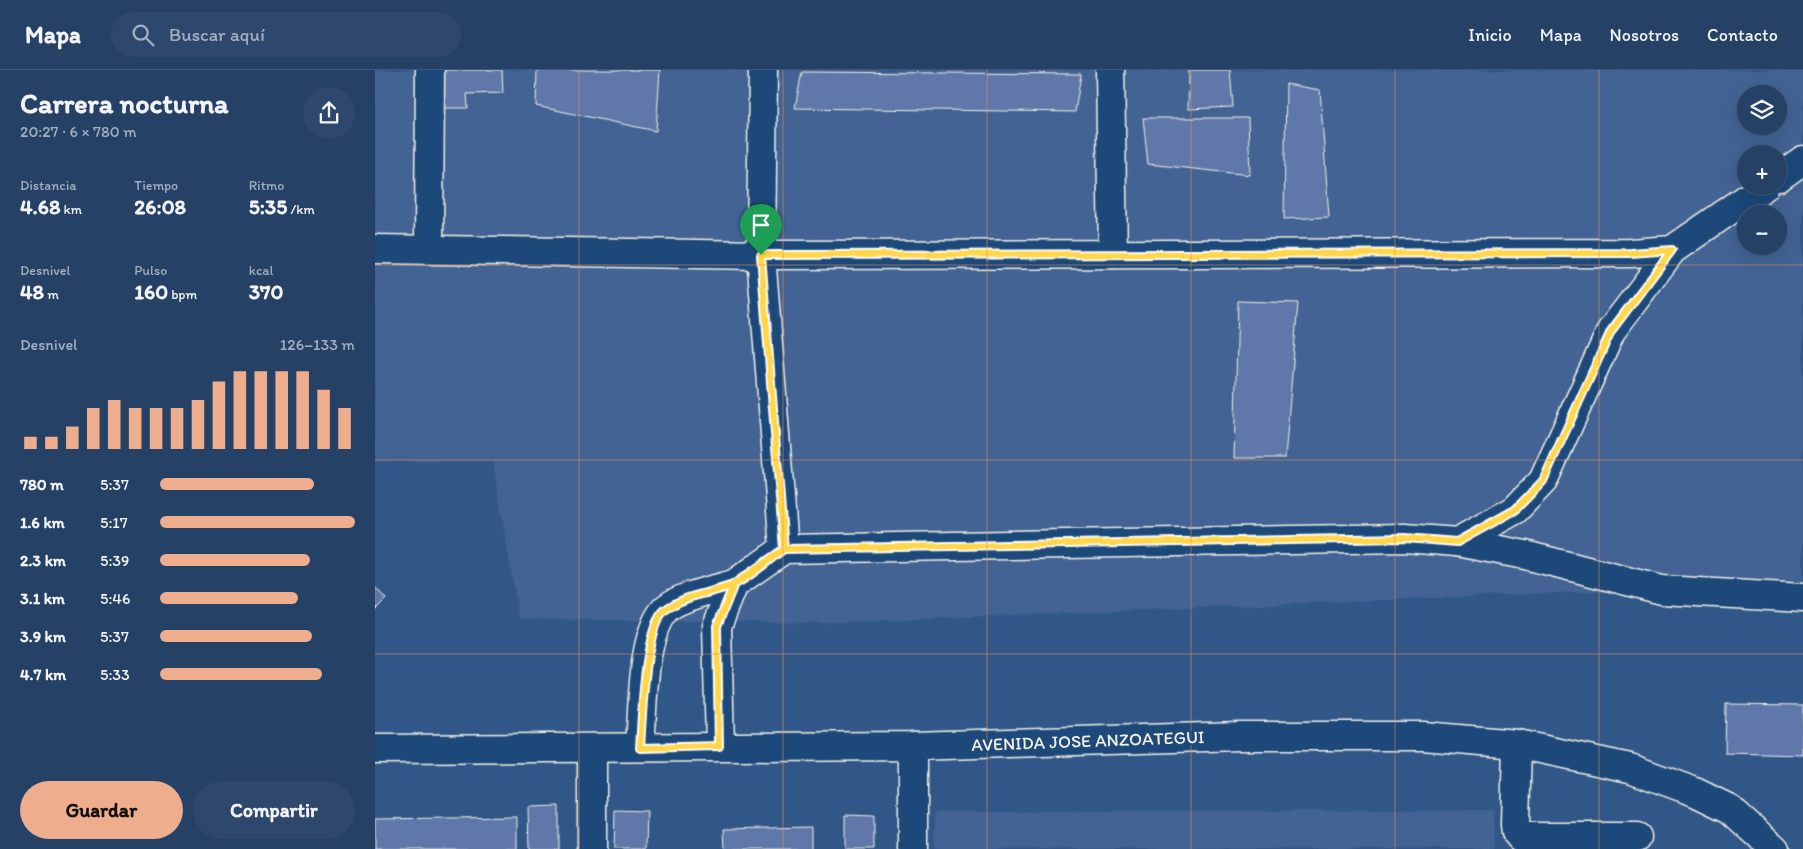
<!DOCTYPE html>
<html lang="es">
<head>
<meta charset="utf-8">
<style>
	:root { --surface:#254166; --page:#2d486c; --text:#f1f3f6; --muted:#a3afbf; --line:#425a7a; --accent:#eead8d }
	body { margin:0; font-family:Itim,sans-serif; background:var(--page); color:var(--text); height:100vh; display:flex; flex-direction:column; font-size:19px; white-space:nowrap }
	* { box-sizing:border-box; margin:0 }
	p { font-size:16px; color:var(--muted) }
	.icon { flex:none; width:28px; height:28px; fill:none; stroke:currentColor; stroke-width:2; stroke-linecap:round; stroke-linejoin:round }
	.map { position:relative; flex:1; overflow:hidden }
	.details { display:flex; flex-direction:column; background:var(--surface); width:375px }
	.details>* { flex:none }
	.controls { position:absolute; left:1362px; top:15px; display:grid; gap:10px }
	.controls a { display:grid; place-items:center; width:50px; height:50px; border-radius:50%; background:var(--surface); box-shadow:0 5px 20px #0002,0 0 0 1px var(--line); font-size:25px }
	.pin { position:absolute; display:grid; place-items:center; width:42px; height:42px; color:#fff; margin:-51px -21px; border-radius:50% 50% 50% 0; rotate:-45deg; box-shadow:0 0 5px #0007 }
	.pin .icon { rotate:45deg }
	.round { display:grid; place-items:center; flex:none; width:52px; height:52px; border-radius:26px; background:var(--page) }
	.headline { display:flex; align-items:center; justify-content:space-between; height:85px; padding:0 20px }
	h1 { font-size:28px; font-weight:800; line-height:38px }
	.metrics { display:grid; grid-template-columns:repeat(3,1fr); gap:8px; height:85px; padding:5px 20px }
	.metrics div { display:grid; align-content:center }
	.metrics b { font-size:21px; font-weight:800 }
	.metrics small { font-size:14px; font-weight:400 }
	.metrics p { font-size:14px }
	.chart { height:140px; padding:10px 20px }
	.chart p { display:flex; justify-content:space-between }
	.chart svg { width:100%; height:90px; margin-top:5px; stroke:var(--accent); stroke-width:6 }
	.cta { display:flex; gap:10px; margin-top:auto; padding:10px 20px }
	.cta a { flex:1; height:58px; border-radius:30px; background:var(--accent); color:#111; font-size:20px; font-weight:800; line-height:58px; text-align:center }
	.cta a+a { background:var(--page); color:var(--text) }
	ul { padding:0 20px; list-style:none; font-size:16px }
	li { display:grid; grid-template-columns:80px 60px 1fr; align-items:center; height:38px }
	li i { height:12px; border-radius:6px; background:var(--accent) }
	header { display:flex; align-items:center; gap:30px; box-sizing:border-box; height:70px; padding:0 25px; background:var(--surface); border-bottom:1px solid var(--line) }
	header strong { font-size:24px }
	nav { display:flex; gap:28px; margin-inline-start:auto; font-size:18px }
	.search { width:350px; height:45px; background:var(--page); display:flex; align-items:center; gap:12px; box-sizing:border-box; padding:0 18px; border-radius:28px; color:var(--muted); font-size:19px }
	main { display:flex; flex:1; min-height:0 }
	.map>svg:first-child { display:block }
	.built { fill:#426494; fill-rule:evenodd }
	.building { fill:#5e78a9; stroke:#f4f1e8 }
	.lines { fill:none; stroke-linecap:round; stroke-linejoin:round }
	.minor-casing { stroke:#f4f1e8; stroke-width:31 }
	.minor { stroke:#1f4a7a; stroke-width:28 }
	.route-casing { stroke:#fff; stroke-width:10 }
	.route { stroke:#ffd54a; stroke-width:6 }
	.grid { fill:none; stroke:#ec8e59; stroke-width:1; stroke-opacity:0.55 }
	.labels { text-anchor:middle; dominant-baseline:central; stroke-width:4.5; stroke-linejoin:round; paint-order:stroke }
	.street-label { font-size:18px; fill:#f4f1e8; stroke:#1f4a7a }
</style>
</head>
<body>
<header>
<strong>Mapa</strong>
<div class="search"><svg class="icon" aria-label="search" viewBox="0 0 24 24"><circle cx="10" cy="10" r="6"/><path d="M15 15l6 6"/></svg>Buscar aquí</div>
<nav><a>Inicio</a><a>Mapa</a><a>Nosotros</a><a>Contacto</a></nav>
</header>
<main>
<section class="details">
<div class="headline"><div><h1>Carrera nocturna</h1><p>20:27 · 6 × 780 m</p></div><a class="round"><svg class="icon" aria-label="share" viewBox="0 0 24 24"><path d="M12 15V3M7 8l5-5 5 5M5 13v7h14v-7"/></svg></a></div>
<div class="metrics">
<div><p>Distancia</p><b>4.68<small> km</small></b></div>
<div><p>Tiempo</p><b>26:08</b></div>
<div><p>Ritmo</p><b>5:35<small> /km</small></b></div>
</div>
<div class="metrics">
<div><p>Desnivel</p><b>48<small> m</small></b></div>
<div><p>Pulso</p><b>160<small> bpm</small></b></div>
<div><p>kcal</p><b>370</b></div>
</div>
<div class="chart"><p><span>Desnivel</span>126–133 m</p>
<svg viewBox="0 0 160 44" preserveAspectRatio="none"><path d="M5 44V38M15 44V38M25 44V33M35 44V24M45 44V20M55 44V24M65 44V24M75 44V24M85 44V20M95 44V11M105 44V6M115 44V6M125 44V6M135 44V6M145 44V15M155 44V24"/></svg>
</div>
<ul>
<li><b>780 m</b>5:37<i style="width:79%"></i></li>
<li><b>1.6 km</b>5:17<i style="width:100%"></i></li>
<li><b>2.3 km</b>5:39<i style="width:77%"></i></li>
<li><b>3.1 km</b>5:46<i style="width:71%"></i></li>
<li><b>3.9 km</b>5:37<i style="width:78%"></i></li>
<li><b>4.7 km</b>5:33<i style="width:83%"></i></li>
</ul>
<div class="cta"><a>Guardar</a><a>Compartir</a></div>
</section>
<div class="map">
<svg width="1428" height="779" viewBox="0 0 1428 779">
	<rect width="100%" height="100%" fill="#315788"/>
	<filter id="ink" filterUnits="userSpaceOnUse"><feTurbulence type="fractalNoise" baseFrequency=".02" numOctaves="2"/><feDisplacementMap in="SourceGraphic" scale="10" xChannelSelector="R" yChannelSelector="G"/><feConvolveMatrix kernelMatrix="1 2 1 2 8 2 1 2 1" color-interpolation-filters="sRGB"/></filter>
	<g filter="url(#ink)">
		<g class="built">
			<path d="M0,0H1428V513L447,553L144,549L118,392L0,391ZM1371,24H1404V56H1371ZM1371,84H1404V116H1371ZM1371,144H1404V176H1371Z"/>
			<polygon points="1118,740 1119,779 559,779 560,742"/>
		</g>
		<g class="building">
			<polygon points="60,0 127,0 128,23 92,24 93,38 61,38"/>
			<polygon points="162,0 285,0 281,61 161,36"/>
			<polygon points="814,0 855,0 858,37 813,39"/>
			<polygon points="427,2 706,4 700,42 420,38"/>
			<polygon points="911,14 945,20 954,147 909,149"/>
			<polygon points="768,48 873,48 875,105 773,94"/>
			<polygon points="863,231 923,233 910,388 859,388"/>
			<polygon points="0,517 11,529 0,540"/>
			<polygon points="1351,634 1428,635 1428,685 1350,683"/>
			<polygon points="184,736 184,779 154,779 153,737"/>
			<polygon points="240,740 272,741 271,779 239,779"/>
			<polygon points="470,745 499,746 499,779 470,779"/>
			<polygon points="142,747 142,779 0,779 0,749"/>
			<polygon points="436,757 436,779 350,779 349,759"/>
		</g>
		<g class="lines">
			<g class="minor-casing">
				<g id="minor">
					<polyline points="735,0 738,184"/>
					<polyline points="1404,107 1428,90"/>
					<polyline points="54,178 55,0"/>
					<polyline points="0,179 386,185 388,0"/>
					<polyline points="1082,472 1140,440 1168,411 1236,261 1297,180"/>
					<polyline points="409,479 386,185 1255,183 1297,180 1390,116"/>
					<polyline points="1142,674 1140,755 1141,762 1145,767 1262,767"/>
					<polyline points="345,676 342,556 359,514 409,479 1030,468 1082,472 1150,485 1287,520 1428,528"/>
					<path d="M265,677C268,642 266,570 288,542C299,527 342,519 359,514"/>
					<polyline points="0,679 538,676 865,666 1048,666 1142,674 1255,698 1320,722 1355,739 1400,779"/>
					<polyline points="217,779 217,678"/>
					<polyline points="538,779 538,676"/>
				</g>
			</g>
			<use href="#minor" class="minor"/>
		</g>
	</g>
	<g class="lines" filter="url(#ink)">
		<g class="route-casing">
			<path id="route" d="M386,185L409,479L359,514L342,556L344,676L265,678C267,650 269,556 290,540C311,524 335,524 358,515C376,507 393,490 409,479L1030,468L1082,472L1140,440L1168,411L1236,261L1297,180L1256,183L386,185"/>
		</g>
		<use href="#route" class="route"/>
	</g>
	<path class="grid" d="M204,0V779M408,0V779M612,0V779M816,0V779M1020,0V779M1224,0V779M0,195H1428M0,390H1428M0,584H1428"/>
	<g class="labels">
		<g class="street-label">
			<text transform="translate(713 671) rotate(-2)">AVENIDA JOSE ANZOATEGUI</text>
		</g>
	</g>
</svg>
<div class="controls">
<a><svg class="icon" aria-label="layers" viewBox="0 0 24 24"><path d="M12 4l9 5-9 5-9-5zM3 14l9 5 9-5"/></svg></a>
<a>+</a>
<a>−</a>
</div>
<div class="pin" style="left:386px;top:185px;background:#1e9e55"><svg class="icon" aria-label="arrive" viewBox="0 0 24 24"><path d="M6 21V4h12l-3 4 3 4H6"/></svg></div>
</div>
</main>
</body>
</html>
